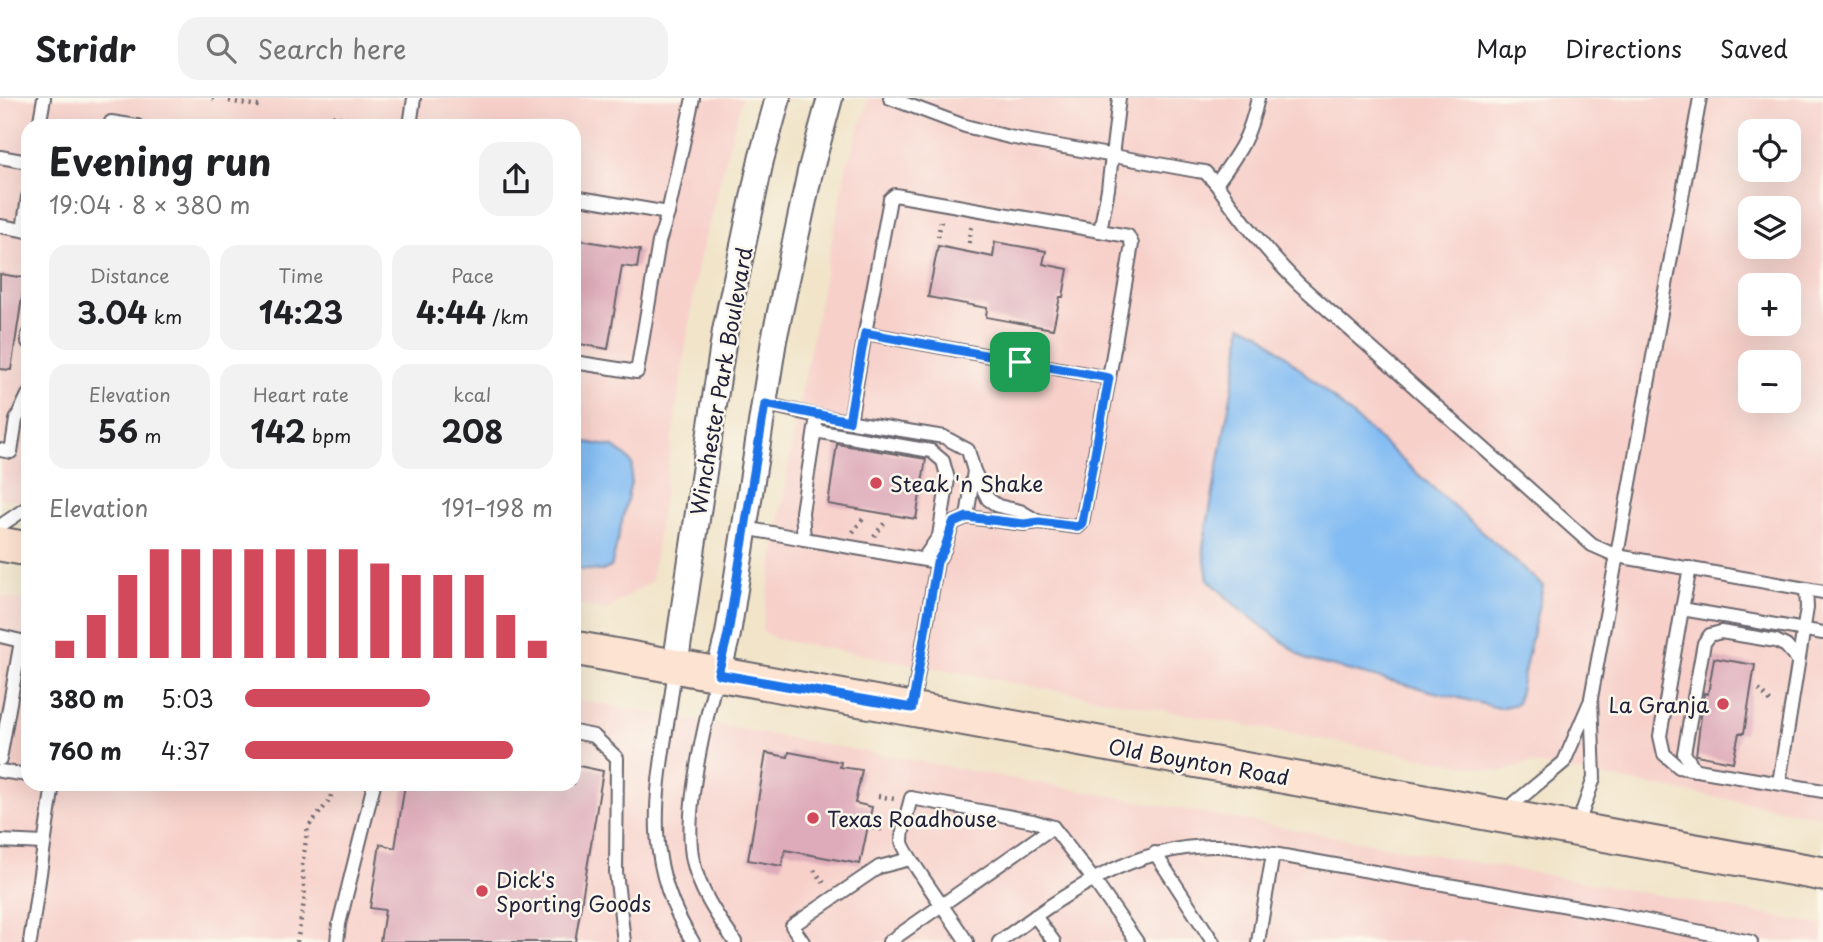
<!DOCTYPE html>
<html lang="en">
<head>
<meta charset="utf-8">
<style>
	:root { --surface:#fff; --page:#f2f2f2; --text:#202124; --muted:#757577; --line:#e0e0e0; --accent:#d1495b }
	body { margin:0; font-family:"Playpen Sans",sans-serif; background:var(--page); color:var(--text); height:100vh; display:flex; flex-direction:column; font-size:26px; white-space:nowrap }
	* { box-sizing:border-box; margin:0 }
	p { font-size:23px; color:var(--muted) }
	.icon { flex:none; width:38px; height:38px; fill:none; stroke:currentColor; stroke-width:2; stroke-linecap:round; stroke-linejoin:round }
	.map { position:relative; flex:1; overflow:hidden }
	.panel { position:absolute; left:21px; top:21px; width:560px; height:672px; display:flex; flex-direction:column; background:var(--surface); border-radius:21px; box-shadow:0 7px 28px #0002 }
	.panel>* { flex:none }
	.tools { position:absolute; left:1738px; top:21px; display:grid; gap:14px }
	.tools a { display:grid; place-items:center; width:63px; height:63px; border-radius:14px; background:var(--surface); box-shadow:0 7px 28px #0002; font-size:35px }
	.pin { position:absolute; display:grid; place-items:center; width:60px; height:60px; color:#fff; margin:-30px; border-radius:14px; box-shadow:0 4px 10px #0006 }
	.round { display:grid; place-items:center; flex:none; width:74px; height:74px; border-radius:21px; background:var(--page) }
	.head { display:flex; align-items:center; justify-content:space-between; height:119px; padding:0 28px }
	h1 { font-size:38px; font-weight:700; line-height:52px }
	.figures { display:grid; grid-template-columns:repeat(3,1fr); gap:10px; height:119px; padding:7px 28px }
	.figures div { display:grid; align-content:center; border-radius:18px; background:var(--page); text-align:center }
	.figures b { font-size:30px; font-weight:700 }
	.figures small { font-size:19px; font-weight:400 }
	.figures p { font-size:19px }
	.chart { height:196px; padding:14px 28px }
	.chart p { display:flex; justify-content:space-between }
	.chart svg { width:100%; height:126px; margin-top:7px; stroke:var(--accent); stroke-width:6 }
	ul { padding:0 28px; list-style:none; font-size:23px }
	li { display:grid; grid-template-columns:112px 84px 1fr; align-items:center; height:52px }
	li i { height:18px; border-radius:9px; background:var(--accent) }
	header { display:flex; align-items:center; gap:42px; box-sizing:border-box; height:98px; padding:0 35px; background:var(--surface); border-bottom:2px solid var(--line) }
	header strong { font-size:33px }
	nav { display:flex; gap:38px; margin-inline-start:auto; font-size:24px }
	.search { width:490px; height:63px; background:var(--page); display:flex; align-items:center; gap:18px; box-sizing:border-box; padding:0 24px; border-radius:21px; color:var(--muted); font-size:26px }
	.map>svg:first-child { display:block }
	.built { fill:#f7d0ca; fill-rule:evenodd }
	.water { fill:#82bcf3; stroke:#526f97; stroke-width:2 }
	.building { fill:#deabba }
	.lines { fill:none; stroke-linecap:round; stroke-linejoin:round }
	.lane-casing { stroke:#6a666d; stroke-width:16 }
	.street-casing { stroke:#6a666d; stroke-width:28 }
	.secondary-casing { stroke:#6a666d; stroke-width:37 }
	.path { stroke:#6a666d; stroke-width:4.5; stroke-dasharray:2 5; stroke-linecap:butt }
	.lane { stroke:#fff; stroke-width:12 }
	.street { stroke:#fff; stroke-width:24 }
	.secondary { stroke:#fde3d1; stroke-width:33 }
	.route-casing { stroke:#fff; stroke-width:14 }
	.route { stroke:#1a73e8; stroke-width:9 }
	.poi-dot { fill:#d1495b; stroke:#fbf7ec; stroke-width:2.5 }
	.labels { text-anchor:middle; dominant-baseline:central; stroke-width:5; stroke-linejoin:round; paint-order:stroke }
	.street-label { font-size:21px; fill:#22223b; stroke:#fbf7ec }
	.poi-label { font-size:21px; fill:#22223b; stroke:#fbf7ec; text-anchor:start }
</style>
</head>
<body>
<header>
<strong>Stridr</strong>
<div class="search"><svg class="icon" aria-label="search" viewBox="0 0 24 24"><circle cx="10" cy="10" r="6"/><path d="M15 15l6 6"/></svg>Search here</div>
<nav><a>Map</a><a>Directions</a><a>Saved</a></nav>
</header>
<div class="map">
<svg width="1823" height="844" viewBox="0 0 1823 844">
	<rect width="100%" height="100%" fill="#fbf7ec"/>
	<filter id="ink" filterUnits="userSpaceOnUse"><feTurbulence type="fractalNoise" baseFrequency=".0143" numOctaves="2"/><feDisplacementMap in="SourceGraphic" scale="14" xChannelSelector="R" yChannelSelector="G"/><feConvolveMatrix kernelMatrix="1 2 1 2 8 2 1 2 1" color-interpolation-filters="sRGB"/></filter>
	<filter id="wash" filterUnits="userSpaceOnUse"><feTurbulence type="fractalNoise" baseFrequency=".00686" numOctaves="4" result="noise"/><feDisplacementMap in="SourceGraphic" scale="28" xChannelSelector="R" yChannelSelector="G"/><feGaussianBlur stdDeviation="1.57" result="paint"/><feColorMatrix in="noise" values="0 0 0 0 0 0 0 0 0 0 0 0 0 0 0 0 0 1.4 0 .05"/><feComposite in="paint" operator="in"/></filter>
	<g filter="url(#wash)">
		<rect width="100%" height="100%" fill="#f1e4c9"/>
		<g class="built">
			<polygon points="0,0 742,0 698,167 651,483 607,512 574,506 574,28 28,28 28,405 0,400"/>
			<path d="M869,0H1823V719L1529,665L1501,674L776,541L762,532L796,322L847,66ZM1750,33H1788V72H1750ZM1750,110H1788V149H1750ZM1750,187H1788V226H1750ZM1750,264H1788V303H1750Z"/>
			<polygon points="0,498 28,503 28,686 574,686 574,601 1823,827 1823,844 0,844"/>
		</g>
		<g class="water">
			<polygon points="1241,227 1259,234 1543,488 1517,606 1499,610 1307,562 1237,509 1208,481 1203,449 1240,249"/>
			<polygon points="574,342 614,349 626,358 632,366 631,384 614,458 611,469 602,473 574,471"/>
		</g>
		<g id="blocks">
			<g class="building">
				<polygon points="574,141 640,152 637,170 622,168 608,251 574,245"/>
				<polygon points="995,144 1046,153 1043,166 1068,171 1063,199 1060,199 1053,231 986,219 987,210 928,199 938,148 993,159"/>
				<polygon points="0,176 25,180 11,272 0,271"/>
				<polygon points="837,346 926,361 916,421 828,406"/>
				<polygon points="1714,560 1755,567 1744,635 1739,635 1733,664 1696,657 1704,595 1708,596"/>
				<polygon points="789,654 841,664 840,669 862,672 855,705 872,709 860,766 785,752 782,768 748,762 766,655 788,659"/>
				<polygon points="574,667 603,673 575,844 380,844 385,812 370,810 380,746 395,750 405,686 574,686"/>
			</g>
		</g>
	</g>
	<g filter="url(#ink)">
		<use href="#blocks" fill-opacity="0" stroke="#6a666d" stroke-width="2"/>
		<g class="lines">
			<g class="lane-casing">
				<g id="lane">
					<polyline points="890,0 965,28 1009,39 1197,73 1205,74 1216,86"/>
					<path d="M1258,0C1249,41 1240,53 1216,86C1241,121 1267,155 1299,186L1592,447L1617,458L1823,494"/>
					<polyline points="39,28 44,0"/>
					<polyline points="111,28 111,24 137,28"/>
					<polyline points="410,28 414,0"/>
					<polyline points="0,59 28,64"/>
					<polyline points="574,99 668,115 693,0"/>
					<polyline points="0,128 28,133"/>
					<polyline points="23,132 28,99"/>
					<polyline points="1100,133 1128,138 1132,146 1109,280"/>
					<polyline points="28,237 28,244"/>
					<polyline points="574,264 637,274 659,144 668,115"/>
					<polyline points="765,306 817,318 944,339 968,352 974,373 967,419"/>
					<polyline points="817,318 802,414 804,441 937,464"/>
					<polyline points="850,323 865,235"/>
					<polyline points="815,333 931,353 943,363 948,381 939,438 924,460"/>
					<polyline points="0,352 11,354 16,322 28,297"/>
					<polyline points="974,373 988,401 998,408 1020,413 1039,424 1078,429 1082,425 1109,280 865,235 890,101 895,97 1100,133 1108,91 1119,0"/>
					<polyline points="0,428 28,409"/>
					<polyline points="745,430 804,441"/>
					<polyline points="1682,511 1690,470"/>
					<polyline points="1823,535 1682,511 1660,638 1664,656 1679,669 1823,693"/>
					<polyline points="0,538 21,543 0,661"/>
					<path d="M675,569C664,672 632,749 693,844"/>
					<path d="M717,578C705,624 683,717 693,763C700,794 718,819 735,844"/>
					<polyline points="912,610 937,464 944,452 953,425 967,419 1024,426 1039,424"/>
					<polyline points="574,634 594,638 617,660 616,774 624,844"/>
					<polyline points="1695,672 1684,655 1704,545 1710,537 1721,534 1776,543 1786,548 1798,562"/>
					<polyline points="0,673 28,677"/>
					<polyline points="1779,685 1807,510 1806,491"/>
					<polyline points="1505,713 1564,664 1590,604"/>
					<polyline points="1577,729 1594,680 1591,600 1700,0"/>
					<polyline points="0,743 44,745"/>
					<polyline points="1155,755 1213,844"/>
					<polyline points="1035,818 1054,844"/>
					<polyline points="30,844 53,686"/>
					<polyline points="337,844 339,826 374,686"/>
					<polyline points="803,844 792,828 879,769 910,761"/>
					<polyline points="889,844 1053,729"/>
					<path d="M967,844C957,828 902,753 902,743C902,729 908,713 911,700L1033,723L1053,729L1093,781L1137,844"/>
					<path d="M999,844C1065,796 1133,746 1219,748C1237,749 1255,753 1273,756L1618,817L1751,844"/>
					<polyline points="1258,844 1273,756"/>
				</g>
			</g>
			<g class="street-casing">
				<g id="street">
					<polyline points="675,569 725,233 761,62 778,0"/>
					<polyline points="718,576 728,536 774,242 810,74 830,0"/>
				</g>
			</g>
			<g class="secondary-casing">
				<g id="secondary">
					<polyline points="0,446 28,451"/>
					<polyline points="574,550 1823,776"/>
				</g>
			</g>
			<g class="path">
				<polyline points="212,0 218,1"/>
				<polyline points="229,3 263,9"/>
				<polyline points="332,18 366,24"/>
				<polyline points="376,25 392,28"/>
				<polyline points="938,139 941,123"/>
				<polyline points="969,145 972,125"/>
				<polyline points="853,434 865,418"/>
				<polyline points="874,438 887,422"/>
				<polyline points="1759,592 1773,606"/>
				<polyline points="878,698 894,701"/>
				<polyline points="873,730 886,732"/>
				<polyline points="814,772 824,785"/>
				<polyline points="297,844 305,798 302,768 308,729 330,702 333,686"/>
			</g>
			<use href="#lane" class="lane"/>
			<use href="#street" class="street"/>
			<use href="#secondary" class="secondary"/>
		</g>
	</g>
	<g class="lines" filter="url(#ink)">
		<g class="route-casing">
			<polygon id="route" points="865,235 1109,280 1082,425 1078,429 1039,424 1024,426 967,419 953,425 944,452 937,464 912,610 718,576 728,536 765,306 849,323"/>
		</g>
		<use href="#route" class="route"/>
	</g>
	<g class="poi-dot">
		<circle cx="876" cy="385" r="7"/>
		<circle cx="1723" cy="606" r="7"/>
		<circle cx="813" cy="720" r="7"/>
		<circle cx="482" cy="793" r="7"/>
	</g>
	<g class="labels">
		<g class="street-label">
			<text transform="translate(720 283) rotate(-80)">Winchester Park Boulevard</text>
			<text transform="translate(1199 663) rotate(10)">Old Boynton Road</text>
		</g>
		<g class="poi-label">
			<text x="890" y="385">Steak 'n Shake</text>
			<text x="1709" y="606" text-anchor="end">La Granja</text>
			<text x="827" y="720">Texas Roadhouse</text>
			<text x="496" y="781">Dick's<tspan x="496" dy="24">Sporting Goods</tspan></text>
		</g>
	</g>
</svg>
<div class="tools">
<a><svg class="icon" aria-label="locate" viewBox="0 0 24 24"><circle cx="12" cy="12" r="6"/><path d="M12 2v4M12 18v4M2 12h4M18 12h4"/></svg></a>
<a><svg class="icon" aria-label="layers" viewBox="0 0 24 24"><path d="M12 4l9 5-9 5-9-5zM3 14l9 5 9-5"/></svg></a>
<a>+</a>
<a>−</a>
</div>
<div class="pin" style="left:1020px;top:264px;background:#1e9e55"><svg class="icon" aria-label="arrive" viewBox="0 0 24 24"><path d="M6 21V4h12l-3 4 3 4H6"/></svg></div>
<section class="panel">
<div class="head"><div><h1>Evening run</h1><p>19:04 · 8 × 380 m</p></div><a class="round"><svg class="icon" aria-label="share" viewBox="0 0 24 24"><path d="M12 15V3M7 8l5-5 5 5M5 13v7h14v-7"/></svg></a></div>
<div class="figures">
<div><p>Distance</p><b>3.04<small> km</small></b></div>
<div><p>Time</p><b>14:23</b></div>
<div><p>Pace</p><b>4:44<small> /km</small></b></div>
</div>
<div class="figures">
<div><p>Elevation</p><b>56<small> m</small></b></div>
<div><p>Heart rate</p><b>142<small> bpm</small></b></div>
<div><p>kcal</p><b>208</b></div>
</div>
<div class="chart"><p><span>Elevation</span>191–198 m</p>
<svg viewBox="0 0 160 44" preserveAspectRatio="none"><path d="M5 44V38M15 44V29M25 44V15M35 44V6M45 44V6M55 44V6M65 44V6M75 44V6M85 44V6M95 44V6M105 44V11M115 44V15M125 44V15M135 44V15M145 44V29M155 44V38"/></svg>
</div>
<ul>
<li><b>380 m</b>5:03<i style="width:60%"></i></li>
<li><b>760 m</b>4:37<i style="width:87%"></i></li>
</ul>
</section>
</div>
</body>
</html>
